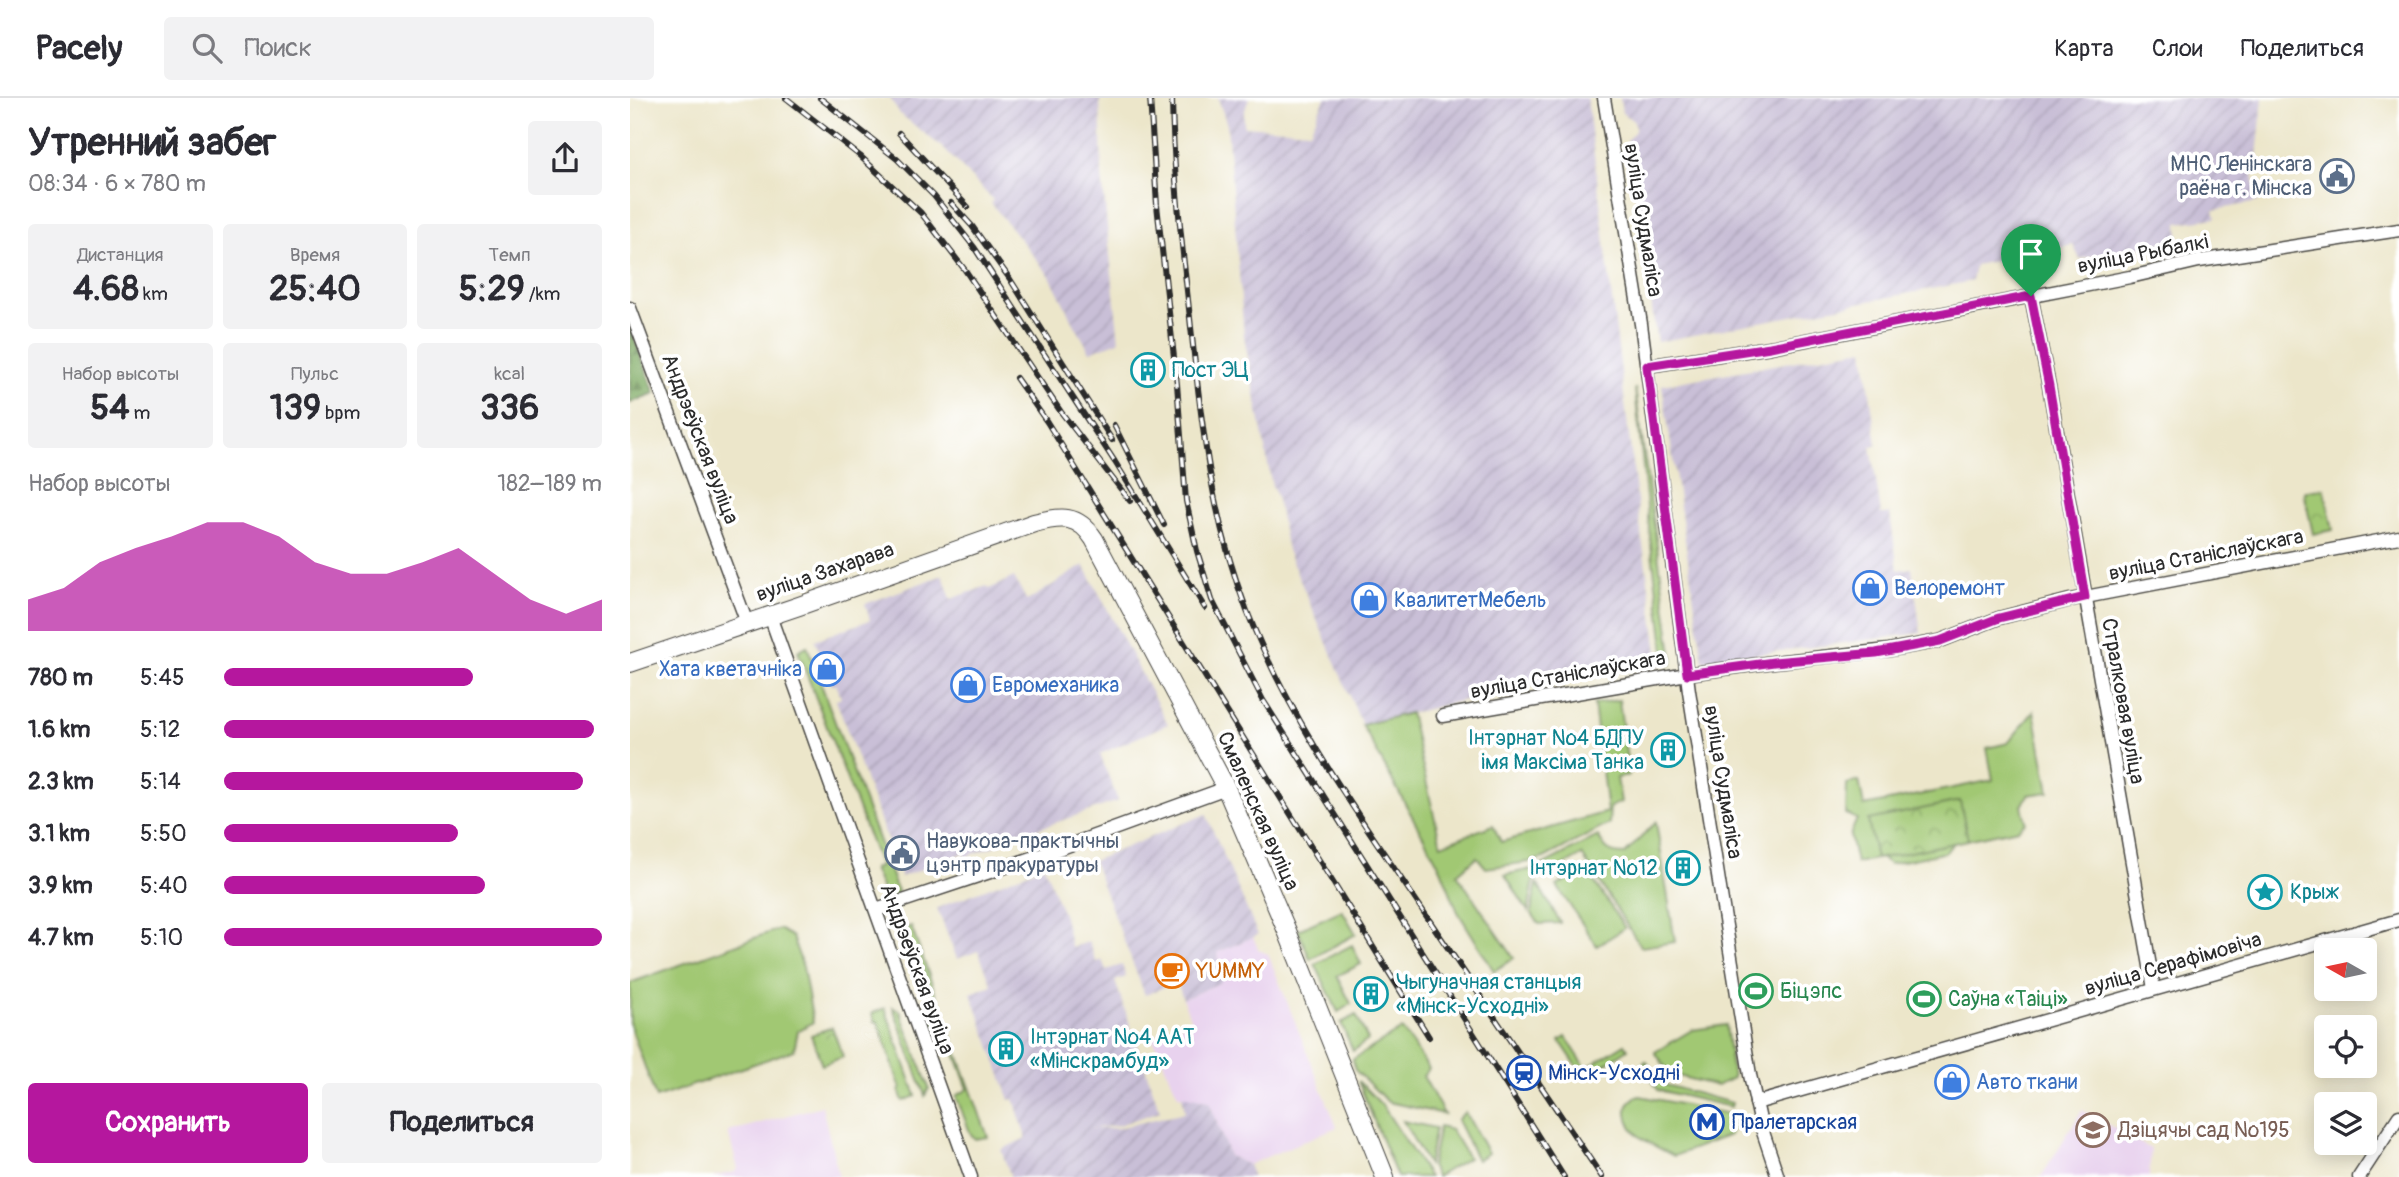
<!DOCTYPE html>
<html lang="ru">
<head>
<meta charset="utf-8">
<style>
	:root { --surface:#fff; --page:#f2f2f3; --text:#2b2b33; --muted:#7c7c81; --line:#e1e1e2; --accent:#b5179e }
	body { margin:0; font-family:Pangolin,sans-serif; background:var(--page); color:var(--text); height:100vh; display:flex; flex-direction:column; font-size:26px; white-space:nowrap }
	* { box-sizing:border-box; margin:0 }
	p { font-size:23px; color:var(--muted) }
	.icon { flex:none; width:38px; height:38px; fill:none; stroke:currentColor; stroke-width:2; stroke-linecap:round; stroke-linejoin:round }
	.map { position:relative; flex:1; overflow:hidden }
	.panel { display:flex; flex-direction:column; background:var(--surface); width:630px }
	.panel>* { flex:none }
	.needle { width:46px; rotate:279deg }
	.fabs { position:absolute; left:1684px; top:840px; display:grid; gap:14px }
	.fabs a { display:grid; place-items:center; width:63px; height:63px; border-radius:7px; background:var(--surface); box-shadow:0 4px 18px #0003; font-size:35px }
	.pin { position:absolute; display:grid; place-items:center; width:60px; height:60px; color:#fff; margin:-72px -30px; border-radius:50% 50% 50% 0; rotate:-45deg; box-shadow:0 0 7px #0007 }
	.pin .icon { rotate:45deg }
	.round { display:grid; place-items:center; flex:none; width:74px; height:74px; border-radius:7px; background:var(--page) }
	.summary { display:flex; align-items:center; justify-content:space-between; height:119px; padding:0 28px }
	h1 { font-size:38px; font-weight:700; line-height:52px }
	.metrics { display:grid; grid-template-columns:repeat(3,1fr); gap:10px; height:119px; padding:7px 28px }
	.metrics div { display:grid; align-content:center; border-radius:7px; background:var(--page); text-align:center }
	.metrics b { font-size:35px; font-weight:700 }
	.metrics small { font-size:19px; font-weight:400 }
	.metrics p { font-size:19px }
	.chart { height:196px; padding:14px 28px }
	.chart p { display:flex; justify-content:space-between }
	.chart svg { width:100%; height:126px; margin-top:7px; fill:var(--accent); opacity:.7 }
	.primary-button { display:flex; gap:14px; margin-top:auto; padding:14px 28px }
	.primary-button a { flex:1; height:80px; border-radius:7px; background:var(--accent); color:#fff; font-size:28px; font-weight:700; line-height:80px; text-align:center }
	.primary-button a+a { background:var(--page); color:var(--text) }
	ul { padding:0 28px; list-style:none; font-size:23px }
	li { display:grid; grid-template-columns:112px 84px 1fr; align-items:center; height:52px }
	li i { height:18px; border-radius:9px; background:var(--accent) }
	header { display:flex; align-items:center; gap:42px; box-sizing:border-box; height:98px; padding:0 35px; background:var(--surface); border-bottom:2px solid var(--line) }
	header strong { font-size:33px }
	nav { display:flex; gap:38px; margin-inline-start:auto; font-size:24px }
	.search { width:490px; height:63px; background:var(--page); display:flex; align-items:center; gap:18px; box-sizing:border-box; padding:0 24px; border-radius:7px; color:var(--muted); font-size:26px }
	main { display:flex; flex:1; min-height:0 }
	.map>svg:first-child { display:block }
	.built { fill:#e8d2ee }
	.industrial { fill:url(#industrial-furrows) }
	.grass { fill:#a1c873; stroke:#667a4f; stroke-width:2 }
	.forest { fill:url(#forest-firs); stroke:#566c48; stroke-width:2 }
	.park { fill:url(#park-crowns); stroke:#667a4f; stroke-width:2 }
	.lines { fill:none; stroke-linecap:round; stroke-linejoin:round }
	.minor-casing { stroke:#484743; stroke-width:15 }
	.secondary-casing { stroke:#484743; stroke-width:20 }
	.minor { stroke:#fff; stroke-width:12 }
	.secondary { stroke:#fff; stroke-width:18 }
	.rail-casing { stroke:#2b2b2b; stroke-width:6 }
	.rail { stroke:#fff; stroke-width:3.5; stroke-dasharray:10; stroke-linecap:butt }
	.route-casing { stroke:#fff; stroke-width:14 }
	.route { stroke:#b5179e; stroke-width:9 }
	.labels { text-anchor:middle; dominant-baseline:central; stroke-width:7; stroke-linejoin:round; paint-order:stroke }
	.service-label { font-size:21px; fill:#4e5e75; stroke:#fff; text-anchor:end }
	.street-label { font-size:21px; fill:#2b2b2b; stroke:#fff }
	.culture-label { font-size:21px; fill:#0d838f; stroke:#fff; text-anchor:start }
	.shop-label { font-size:21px; fill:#366cbe; stroke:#fff; text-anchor:start }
	.food-label { font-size:21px; fill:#c56008; stroke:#fff; text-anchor:start }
	.leisure-label { font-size:21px; fill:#27864d; stroke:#fff; text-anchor:start }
	.transit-label { font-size:21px; fill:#164399; stroke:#fff; text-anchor:start }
	.education-label { font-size:21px; fill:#785e54; stroke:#fff; text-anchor:start }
</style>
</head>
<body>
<header>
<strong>Pacely</strong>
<div class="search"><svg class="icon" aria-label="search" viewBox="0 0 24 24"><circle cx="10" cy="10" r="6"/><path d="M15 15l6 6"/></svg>Поиск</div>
<nav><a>Карта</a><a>Слои</a><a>Поделиться</a></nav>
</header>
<main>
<section class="panel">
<div class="summary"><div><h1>Утренний забег</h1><p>08:34 · 6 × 780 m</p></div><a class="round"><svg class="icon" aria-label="share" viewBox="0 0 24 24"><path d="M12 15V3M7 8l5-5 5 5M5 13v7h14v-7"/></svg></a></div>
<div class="metrics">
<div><p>Дистанция</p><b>4.68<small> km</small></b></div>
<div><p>Время</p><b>25:40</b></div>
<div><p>Темп</p><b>5:29<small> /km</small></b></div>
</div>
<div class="metrics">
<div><p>Набор высоты</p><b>54<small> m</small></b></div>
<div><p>Пульс</p><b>139<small> bpm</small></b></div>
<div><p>kcal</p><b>336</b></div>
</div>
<div class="chart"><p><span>Набор высоты</span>182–189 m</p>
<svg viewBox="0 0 160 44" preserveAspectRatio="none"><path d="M0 44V33L10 29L20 20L30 15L40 11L50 6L60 6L70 11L80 20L90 24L100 24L110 20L120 15L130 24L140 33L150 38L160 33V44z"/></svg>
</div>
<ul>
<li><b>780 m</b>5:45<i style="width:66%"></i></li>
<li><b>1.6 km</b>5:12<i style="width:98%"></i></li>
<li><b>2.3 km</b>5:14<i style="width:95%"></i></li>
<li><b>3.1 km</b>5:50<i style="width:62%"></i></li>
<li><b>3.9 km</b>5:40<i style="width:69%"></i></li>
<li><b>4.7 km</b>5:10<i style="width:100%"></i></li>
</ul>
<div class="primary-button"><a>Сохранить</a><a>Поделиться</a></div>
</section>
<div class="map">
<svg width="1769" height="1079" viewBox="0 0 1769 1079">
	<defs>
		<pattern id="industrial-furrows" width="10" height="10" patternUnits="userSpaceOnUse" patternTransform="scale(1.75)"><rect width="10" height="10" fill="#c9bfd7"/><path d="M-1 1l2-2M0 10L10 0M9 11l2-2" fill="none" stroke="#ada4b9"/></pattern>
		<pattern id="forest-firs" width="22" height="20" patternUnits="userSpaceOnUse" patternTransform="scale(1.75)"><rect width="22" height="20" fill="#80ac65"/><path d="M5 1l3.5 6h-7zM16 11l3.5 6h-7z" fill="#698c53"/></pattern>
		<pattern id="park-crowns" width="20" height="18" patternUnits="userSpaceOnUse" patternTransform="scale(1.75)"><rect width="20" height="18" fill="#a1c873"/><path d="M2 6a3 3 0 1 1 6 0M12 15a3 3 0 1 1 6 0" fill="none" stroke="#83a35f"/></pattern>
	</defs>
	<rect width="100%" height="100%" fill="#fff"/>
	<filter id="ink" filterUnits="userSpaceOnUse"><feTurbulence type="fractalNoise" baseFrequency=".0143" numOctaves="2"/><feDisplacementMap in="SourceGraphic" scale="14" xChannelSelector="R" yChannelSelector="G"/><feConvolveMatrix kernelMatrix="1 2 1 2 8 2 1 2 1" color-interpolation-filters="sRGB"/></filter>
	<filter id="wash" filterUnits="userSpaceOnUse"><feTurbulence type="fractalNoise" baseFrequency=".00686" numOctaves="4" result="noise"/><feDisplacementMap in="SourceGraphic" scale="28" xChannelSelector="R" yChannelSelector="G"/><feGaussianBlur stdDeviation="1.57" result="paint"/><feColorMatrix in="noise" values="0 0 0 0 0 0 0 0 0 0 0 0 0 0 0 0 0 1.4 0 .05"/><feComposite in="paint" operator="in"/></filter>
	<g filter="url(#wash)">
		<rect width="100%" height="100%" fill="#ece6ca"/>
		<g class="built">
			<polygon points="623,839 629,852 638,856 707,1029 618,1067 599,1058 579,1003 548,997 522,939 561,923 553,901 591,884 588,854"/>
			<polygon points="192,1008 209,1079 82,1079 105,1074 108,1071 98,1034"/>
			<polygon points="1452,1012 1521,1051 1519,1079 1411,1079"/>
		</g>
		<g class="industrial">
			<polygon points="260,0 470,0 472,79 489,243 460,254 442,222 420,178 361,105 363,102 313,50 269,15"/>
			<polygon points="588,0 619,0 614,15 614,28 680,33 695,0 957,0 1010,426 1030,568 888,589 732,627 657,452 646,397 642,388 614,238 597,27"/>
			<polygon points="990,0 1633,0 1626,68 1622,70 1628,104 1584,112 1586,120 1548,125 1549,138 1546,142 1450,161 1443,147 1345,167 1342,183 1027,244 997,42 1005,33 1005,28 1004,23 992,15"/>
			<polygon points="1234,251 1247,347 1241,348 1251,416 1260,416 1268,472 1282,470 1291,535 1073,563 1032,287"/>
			<polygon points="454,467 538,626 470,656 488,703 379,741 379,743 335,759 334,755 271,779 206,602 211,599 206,586 202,587 185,542 240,522 235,506 313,477 321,501 357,488 359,491 384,479 397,503"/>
			<polygon points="576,716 628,837 588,854 591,884 553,901 547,884 515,897 463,763"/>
			<polygon points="414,768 434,819 441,849 459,844 466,864 472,862 476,872 492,867 496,879 485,883 530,1013 489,1027 459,1031 488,1030 555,1014 552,997 579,1003 599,1058 618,1067 623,1079 381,1079 371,1052 396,1040 384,1001 380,1002 341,895 362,887 348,853 327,861 307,810"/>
		</g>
		<g class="grass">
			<polygon points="1005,290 1043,563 1041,567 1036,564 1020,439"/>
			<polygon points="177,548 268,795 260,799 254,796 243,771 250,768 168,553"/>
			<polygon points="989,602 999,677 987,680 991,704 980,709 979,726 914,760 899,764 856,770 847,759 827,776 884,860 864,873 828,814 811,771 732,627 780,615 811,747 863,727 871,744 977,714 964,606"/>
			<polygon points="1404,613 1419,694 1398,697 1392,708 1396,724 1388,731 1323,745 1316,754 1260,766 1250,760 1226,765 1220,737 1227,721 1216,716 1217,686 1229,683 1234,708 1363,682 1357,650 1378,645"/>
			<path d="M1026,724L1045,844L1011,849L952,757L914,779L911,771L912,767L968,738C975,752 979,756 995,756Z"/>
			<polygon points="955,770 995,830 967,848 927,788"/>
			<polygon points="902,771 905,777 898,813 875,777"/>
			<polygon points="907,785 930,824 930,825 909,826 901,814"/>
			<polygon points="712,812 726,836 680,861 668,832"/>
			<polygon points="281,828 358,1039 345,1041 341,1037 326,998 338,991 316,932 305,933 301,923 309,918 287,857 274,857 266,834"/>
			<polygon points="149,831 162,839 173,869 183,924 168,933 164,952 26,1000 0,927 0,885"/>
			<polygon points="722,847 731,866 707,878 721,906 708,914 685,866"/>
			<polygon points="263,909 270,913 299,990 295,998"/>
			<polygon points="255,910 286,998 273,1003 269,992 271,991 248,924 245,924 242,915"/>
			<polygon points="726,917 738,942 723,953 711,925"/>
			<polygon points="1096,927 1103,980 1087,988 1040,976 1025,954 1062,932"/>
			<polygon points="772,931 799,971 793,978 814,1016 758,1004 725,972 722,962"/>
			<polygon points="936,939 956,970 995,946 998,951 955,980 930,943"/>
			<polygon points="1016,963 1032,986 1102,1005 1101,1009 1028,992 1012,966"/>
			<polygon points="728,983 752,1007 799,1079 767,1079"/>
			<path d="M1010,998L1100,1016L1104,1027L1100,1037L1044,1058C1033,1052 1019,1046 1009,1038C997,1028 989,1003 1010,998Z"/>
			<polygon points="835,1014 858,1055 847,1062 827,1022"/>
			<polygon points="773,1023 805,1030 798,1067"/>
			<polygon points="809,1029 821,1032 838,1060 806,1079 801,1068"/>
		</g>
		<polygon class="forest" points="0,229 25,295 0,305"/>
		<g class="park">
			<polygon points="1694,390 1703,432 1683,436 1674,394"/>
			<polygon points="1330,703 1338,742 1246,761 1238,722"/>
			<polygon points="202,929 213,959 192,967 181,937"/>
		</g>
	</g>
	<g filter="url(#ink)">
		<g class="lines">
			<g class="minor-casing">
				<g id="minor">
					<polyline points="974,0 1011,226 1059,593 1092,803 1120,977 1132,1031 1148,1079"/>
					<polyline points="1401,198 1419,288 1524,891"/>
					<polyline points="0,210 117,525"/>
					<polyline points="1017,268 1141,249 1500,179 1569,163 1769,132"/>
					<polyline points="140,518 341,1079"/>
					<polyline points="813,618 1057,576 1144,564 1259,552 1310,543 1369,520 1440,502 1769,439"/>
					<polyline points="246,812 423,753 596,690"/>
					<polyline points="1126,1005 1769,822"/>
					<polyline points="1729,1079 1769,1018"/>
				</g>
			</g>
			<g class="secondary-casing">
				<path id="secondary" d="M0,565L169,508L404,425C431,418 448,416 464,441L596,690L657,833L755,1079"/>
			</g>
			<use href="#minor" class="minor"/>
			<use href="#secondary" class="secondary"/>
			<g class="rail-casing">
				<g id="rail">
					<polyline points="156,0 230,58 291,115 335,172 431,314 500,403"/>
					<polyline points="190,0 267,61 304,98 344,149 485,364 575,510"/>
					<polyline points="520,0 527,107 547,286 556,403 567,453 582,502 633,602 934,1079"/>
					<path d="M542,0C543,74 552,147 560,220C571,321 580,417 617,513C657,616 723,710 785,801C847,894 910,986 972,1079"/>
					<polyline points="269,35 338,109"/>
					<polyline points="321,105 342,128 380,181 482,342"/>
					<polyline points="386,280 417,324 799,939"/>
					<polyline points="484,327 534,427"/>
				</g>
			</g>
			<use href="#rail" class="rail"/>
		</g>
	</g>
	<g class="lines" filter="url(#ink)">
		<g class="route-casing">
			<polygon id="route" points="1401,198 1419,288 1455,499 1369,520 1310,543 1246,555 1144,564 1057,576 1017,268 1140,249"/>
		</g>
		<use href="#route" class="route"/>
	</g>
	<defs>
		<g id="civic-ring" transform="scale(1.75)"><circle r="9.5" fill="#fff" stroke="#5c6f8a" stroke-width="1.5"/><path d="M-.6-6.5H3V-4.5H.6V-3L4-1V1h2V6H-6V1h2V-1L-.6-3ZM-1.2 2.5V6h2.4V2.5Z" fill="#5c6f8a"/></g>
		<g id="building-ring" transform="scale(1.75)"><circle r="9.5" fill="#fff" stroke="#0f9aa8" stroke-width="1.5"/><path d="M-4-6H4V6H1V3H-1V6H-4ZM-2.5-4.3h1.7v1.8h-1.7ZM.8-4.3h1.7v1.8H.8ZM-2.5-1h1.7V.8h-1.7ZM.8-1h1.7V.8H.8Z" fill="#0f9aa8"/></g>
		<g id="shop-ring" transform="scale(1.75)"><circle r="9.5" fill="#fff" stroke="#3f7fe0" stroke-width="1.5"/><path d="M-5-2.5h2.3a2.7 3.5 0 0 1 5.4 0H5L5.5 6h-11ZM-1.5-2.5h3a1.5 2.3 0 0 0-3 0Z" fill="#3f7fe0"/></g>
		<g id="sight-ring" transform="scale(1.75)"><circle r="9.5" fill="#fff" stroke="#0f9aa8" stroke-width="1.5"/><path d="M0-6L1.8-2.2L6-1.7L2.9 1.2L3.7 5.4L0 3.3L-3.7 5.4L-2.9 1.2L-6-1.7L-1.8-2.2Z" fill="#0f9aa8"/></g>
		<g id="cafe-ring" transform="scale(1.75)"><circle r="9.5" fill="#fff" stroke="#e8710a" stroke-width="1.5"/><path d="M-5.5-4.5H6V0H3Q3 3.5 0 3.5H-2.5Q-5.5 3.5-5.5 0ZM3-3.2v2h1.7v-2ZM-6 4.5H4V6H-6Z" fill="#e8710a"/></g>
		<g id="stadium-ring" transform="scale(1.75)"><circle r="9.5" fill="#fff" stroke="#2e9e5b" stroke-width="1.5"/><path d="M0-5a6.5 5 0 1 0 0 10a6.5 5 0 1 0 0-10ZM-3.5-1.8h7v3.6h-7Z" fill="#2e9e5b"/></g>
		<g id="station-ring" transform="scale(1.75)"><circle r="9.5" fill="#fff" stroke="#1a4fb4" stroke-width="1.5"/><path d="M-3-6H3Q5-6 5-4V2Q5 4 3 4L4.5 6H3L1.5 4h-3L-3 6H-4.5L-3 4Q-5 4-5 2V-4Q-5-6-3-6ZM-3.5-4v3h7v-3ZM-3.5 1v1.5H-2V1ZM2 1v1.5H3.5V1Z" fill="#1a4fb4"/></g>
		<g id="metro-ring" transform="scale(1.75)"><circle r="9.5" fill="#fff" stroke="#1a4fb4" stroke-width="1.5"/><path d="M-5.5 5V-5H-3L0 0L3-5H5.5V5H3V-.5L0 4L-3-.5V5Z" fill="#1a4fb4"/></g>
		<g id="school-ring" transform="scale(1.75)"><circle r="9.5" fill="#fff" stroke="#8d6e63" stroke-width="1.5"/><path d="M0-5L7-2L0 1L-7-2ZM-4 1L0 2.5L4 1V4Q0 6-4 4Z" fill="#8d6e63"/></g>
	</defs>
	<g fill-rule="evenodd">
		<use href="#civic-ring" x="1707" y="78"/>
		<use href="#building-ring" x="518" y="272"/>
		<use href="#shop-ring" x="1240" y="490"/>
		<use href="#shop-ring" x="739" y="502"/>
		<use href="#shop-ring" x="197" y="571"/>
		<use href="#shop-ring" x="338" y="587"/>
		<use href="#building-ring" x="1038" y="652"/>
		<use href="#civic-ring" x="272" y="755"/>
		<use href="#building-ring" x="1053" y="770"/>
		<use href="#sight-ring" x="1635" y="794"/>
		<use href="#cafe-ring" x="542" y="873"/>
		<use href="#stadium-ring" x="1126" y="893"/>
		<use href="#building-ring" x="741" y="896"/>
		<use href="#stadium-ring" x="1294" y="901"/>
		<use href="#building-ring" x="376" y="951"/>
		<use href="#station-ring" x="894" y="975"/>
		<use href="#shop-ring" x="1322" y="984"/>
		<use href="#metro-ring" x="1077" y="1024"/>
		<use href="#school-ring" x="1463" y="1032"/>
	</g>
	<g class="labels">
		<g class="service-label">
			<text x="1682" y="66">МНС Ленінскага<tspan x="1682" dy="24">раёна г. Мінска</tspan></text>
			<text x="296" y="743" text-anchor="start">Навукова-практычны<tspan x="296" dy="24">цэнтр пракуратуры</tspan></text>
		</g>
		<g class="street-label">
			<text transform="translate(1013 122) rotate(81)">вуліца Судмаліса</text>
			<text transform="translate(1513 156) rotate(-11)">вуліца Рыбалкі</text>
			<text transform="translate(70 341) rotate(69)">Андрэеўская вуліца</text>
			<text transform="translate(1576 457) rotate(-11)">вуліца Станіслаўскага</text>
			<text transform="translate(195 474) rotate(-19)">вуліца Захарава</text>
			<text transform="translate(938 577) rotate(-10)">вуліца Станіслаўскага</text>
			<text transform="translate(1493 603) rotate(80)">Стралковая вуліца</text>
			<text transform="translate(1093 684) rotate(81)">вуліца Судмаліса</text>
			<text transform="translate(628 713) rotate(66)">Смаленская вуліца</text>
			<text transform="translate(1543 866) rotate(-16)">вуліца Серафімовіча</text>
			<text transform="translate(287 871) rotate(70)">Андрэеўская вуліца</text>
		</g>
		<g class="culture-label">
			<text x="542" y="272">Пост ЭЦ</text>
			<text x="1014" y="640" text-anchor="end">Інтэрнат №4 БДПУ<tspan x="1014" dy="24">імя Максіма Танка</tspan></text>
			<text x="1028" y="770" text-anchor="end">Інтэрнат №12</text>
			<text x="1660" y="794">Крыж</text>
			<text x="766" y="884">Чыгуначная станцыя<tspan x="766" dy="24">«Мінск-Усходні»</tspan></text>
			<text x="400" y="939">Інтэрнат №4 ААТ<tspan x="400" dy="24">«Мінскрамбуд»</tspan></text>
		</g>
		<g class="shop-label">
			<text x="1264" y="490">Велоремонт</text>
			<text x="764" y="502">КвалитетМебель</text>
			<text x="172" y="571" text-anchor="end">Хата кветачніка</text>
			<text x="362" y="587">Евромеханика</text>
			<text x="1346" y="984">Авто ткани</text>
		</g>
		<g class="food-label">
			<text x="566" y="873">YUMMY</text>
		</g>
		<g class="leisure-label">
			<text x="1150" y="893">Біцэпс</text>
			<text x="1318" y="901">Саўна «Таіці»</text>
		</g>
		<g class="transit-label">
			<text x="918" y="975">Мінск-Усходні</text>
			<text x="1102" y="1024">Пралетарская</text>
		</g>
		<g class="education-label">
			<text x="1488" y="1032">Дзіцячы сад №195</text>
		</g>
	</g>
</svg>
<div class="fabs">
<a><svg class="needle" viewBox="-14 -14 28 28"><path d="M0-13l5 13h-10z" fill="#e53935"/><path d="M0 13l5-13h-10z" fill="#7c7c81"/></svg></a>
<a><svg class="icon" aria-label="locate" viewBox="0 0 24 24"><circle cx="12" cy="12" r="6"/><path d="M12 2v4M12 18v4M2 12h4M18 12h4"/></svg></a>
<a><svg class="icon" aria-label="layers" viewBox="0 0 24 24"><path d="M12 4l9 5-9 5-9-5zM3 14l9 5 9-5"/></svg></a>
</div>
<div class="pin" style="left:1401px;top:198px;background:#1e9e55"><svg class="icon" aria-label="arrive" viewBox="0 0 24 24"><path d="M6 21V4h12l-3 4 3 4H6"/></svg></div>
</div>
</main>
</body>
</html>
